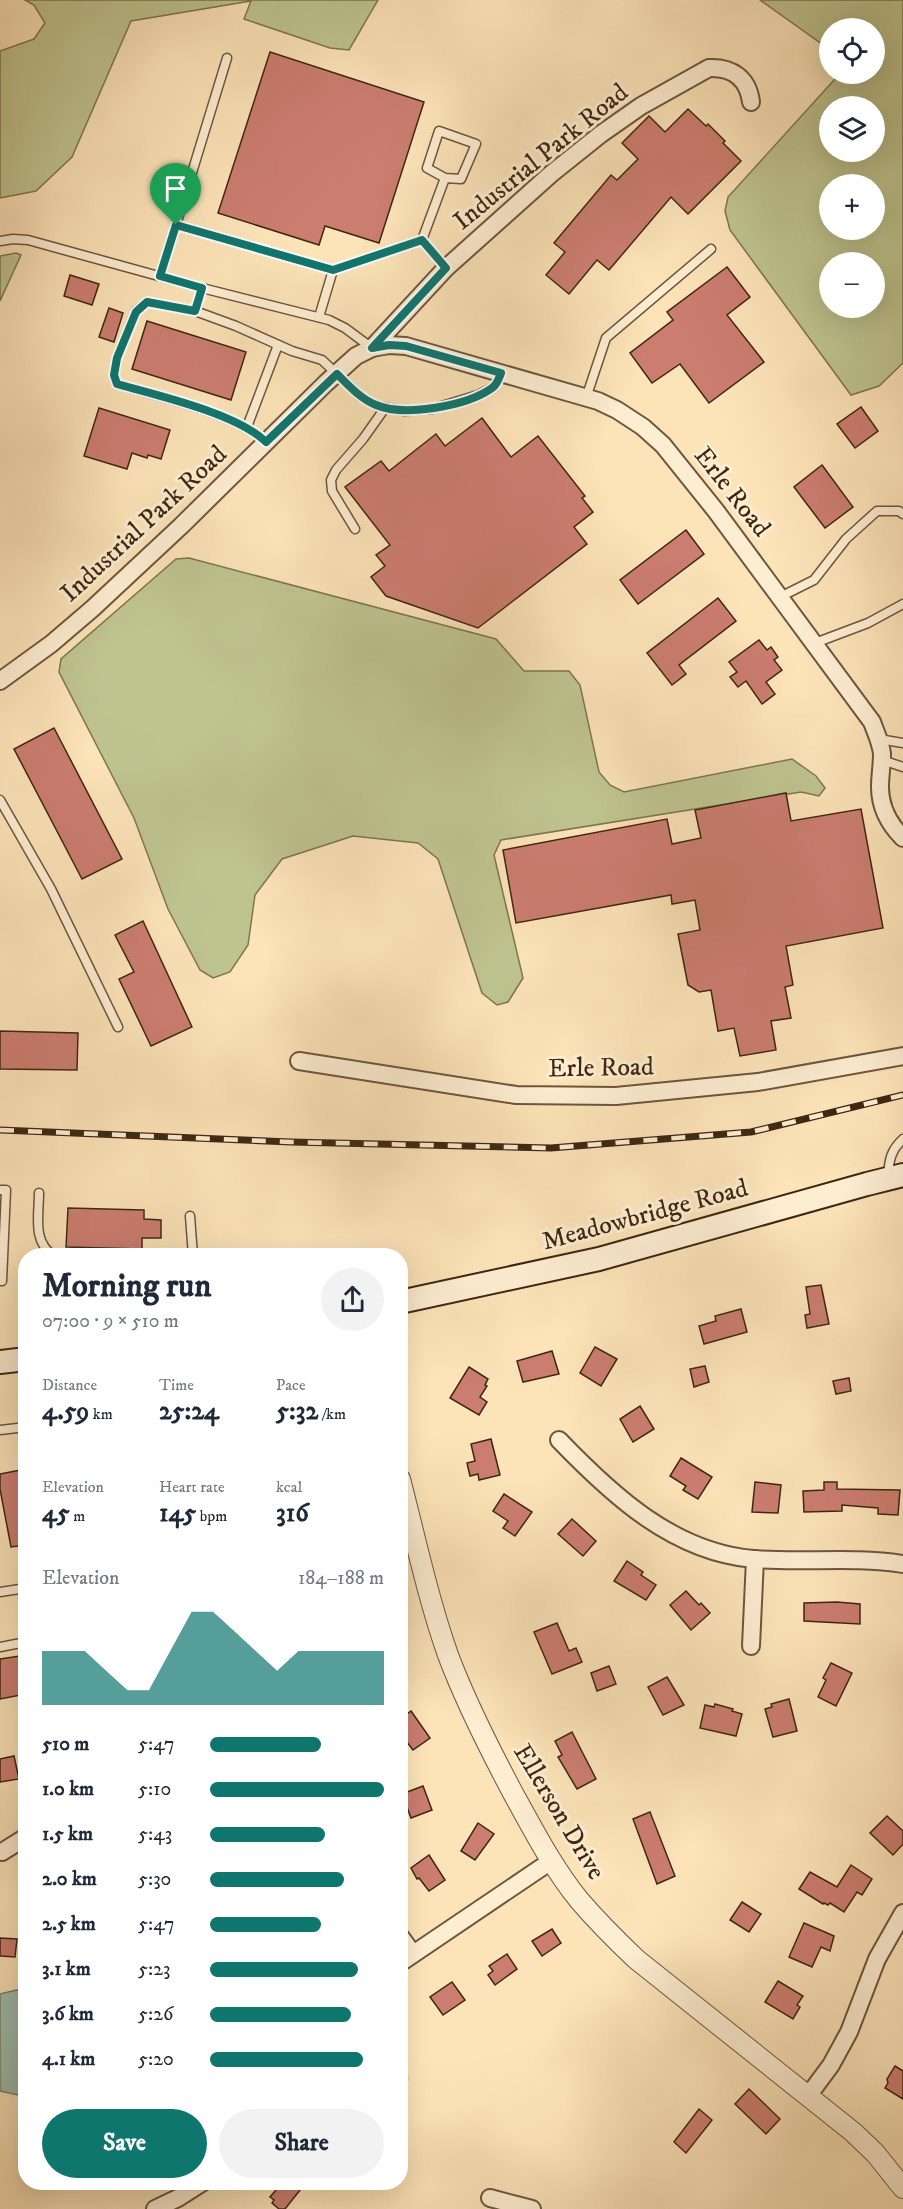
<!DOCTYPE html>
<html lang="en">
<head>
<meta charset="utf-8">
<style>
	:root { --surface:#fff; --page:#f2f2f3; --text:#1f2937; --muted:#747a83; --accent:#0f766e }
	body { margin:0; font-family:"IM FELL DW Pica",serif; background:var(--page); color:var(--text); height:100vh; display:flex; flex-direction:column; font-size:22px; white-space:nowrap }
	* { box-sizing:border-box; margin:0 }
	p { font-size:20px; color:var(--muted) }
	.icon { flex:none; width:33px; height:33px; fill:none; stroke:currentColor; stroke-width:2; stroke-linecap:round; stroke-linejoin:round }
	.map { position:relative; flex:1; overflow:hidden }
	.details { position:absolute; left:18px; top:1248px; width:390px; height:942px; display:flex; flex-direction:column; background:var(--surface); border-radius:24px; box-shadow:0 6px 24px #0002 }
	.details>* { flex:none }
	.fabs { position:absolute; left:819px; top:18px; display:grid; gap:12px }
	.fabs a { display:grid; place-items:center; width:66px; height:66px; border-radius:50%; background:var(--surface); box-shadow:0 6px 24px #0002; font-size:30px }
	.pin { position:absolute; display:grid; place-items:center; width:51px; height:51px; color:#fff; margin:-62px -26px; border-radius:50% 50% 50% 0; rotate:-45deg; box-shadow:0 0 6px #0007 }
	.pin .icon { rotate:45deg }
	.round { display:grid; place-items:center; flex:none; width:63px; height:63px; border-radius:32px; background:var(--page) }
	.overview { display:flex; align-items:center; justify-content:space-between; height:102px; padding:0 24px }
	h1 { font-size:33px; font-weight:800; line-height:45px }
	.metrics { display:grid; grid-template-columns:repeat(3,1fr); gap:9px; height:102px; padding:6px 24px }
	.metrics div { display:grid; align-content:center }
	.metrics b { font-size:26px; font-weight:800 }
	.metrics small { font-size:16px; font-weight:400 }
	.metrics p { font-size:16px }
	.chart { height:168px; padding:12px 24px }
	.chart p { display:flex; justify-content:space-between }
	.chart svg { width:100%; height:108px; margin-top:6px; fill:var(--accent); opacity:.7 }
	.cta { display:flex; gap:12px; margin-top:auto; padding:12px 24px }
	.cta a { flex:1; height:69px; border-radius:36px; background:var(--accent); color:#fff; font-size:24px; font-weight:800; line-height:69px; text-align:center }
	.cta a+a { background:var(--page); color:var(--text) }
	ul { padding:0 24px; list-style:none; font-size:20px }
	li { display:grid; grid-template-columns:96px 72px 1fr; align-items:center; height:45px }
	li i { height:15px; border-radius:8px; background:var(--accent) }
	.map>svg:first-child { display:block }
	.green { fill:#bfc48f; stroke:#7e7650; stroke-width:1.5; fill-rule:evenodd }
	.water { fill:#9fbeaf; stroke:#788270; stroke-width:1.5 }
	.building { fill:#cb7d70; stroke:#3e2712; stroke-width:1.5 }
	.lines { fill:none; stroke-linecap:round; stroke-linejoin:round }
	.service-casing { stroke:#6e563c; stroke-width:11 }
	.minor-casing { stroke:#6e563c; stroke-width:20 }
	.tertiary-casing { stroke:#6e563c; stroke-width:22 }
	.secondary-casing { stroke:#3e2712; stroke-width:26 }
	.service { stroke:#fdedd1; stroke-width:8 }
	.minor { stroke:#fdedd1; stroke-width:16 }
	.tertiary { stroke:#fdedd1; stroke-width:20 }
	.secondary { stroke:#fdedd1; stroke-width:22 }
	.rail-casing { stroke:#3e2712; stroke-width:7 }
	.rail { stroke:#fdedd1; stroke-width:4.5; stroke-dasharray:14; stroke-linecap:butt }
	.route-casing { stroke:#fff; stroke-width:12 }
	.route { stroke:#0f766e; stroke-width:8 }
	.labels { text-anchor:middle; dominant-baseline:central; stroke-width:6; stroke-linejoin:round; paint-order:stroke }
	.street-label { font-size:26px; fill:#3e2712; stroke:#fdedd1 }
</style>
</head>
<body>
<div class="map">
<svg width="903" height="2209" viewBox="0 0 903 2209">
	<rect width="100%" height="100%" fill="#fce3b8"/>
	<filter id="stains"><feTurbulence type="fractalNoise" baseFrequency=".00333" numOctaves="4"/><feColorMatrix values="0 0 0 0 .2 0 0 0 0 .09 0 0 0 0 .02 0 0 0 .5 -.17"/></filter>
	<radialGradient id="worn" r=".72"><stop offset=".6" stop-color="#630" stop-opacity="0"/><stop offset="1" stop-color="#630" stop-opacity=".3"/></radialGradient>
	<g class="green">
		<polygon points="25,0 378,0 349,50 330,48 244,19 251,1 131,21 72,157 36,191 0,198 0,51 34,39 45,23 34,5"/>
		<path d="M760,0H903V363L879,386L851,395L730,230L725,211L728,197L835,79V74H874V28H830L829,49ZM830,106H874V152H830ZM874,184V230H830V184ZM830,262H874V308H830Z"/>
		<polygon points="16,253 21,255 0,301 0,256"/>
		<polygon points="189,558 496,639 524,671 569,671 580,685 599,772 610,785 624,792 792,759 816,776 825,788 819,796 801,792 501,840 494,855 523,978 508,1002 497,1005 482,993 438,859 418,843 353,836 282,859 255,895 248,945 230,972 213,978 200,970 168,909 134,818 59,672 61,659 176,559"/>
	</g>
	<g class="water">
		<polygon points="25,1988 25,2089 18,2095 0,2091 0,1994"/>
		<path d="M401,2054L405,2057C407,2071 411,2085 401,2097Z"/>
	</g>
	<g class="building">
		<polygon points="270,52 424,102 379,243 325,226 319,245 218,213"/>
		<polygon points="688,109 706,126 708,124 725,141 723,143 741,161 688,214 671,197 609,270 597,260 569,294 546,275 565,252 554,243 611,175 617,180 638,159 622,143 649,116 665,132"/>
		<polygon points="727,267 750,297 727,315 764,362 709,403 680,364 652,383 630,353 673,320 667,312"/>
		<polygon points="70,275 99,284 92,305 64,296"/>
		<polygon points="109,308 123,313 114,342 99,337"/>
		<polygon points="147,321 246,352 231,400 132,369"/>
		<polygon points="861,407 878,431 855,448 837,424"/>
		<polygon points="99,408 170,430 161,459 148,455 147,458 132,453 127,469 84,456"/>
		<polygon points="482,418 511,457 538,436 585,496 582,498 593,512 574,527 587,544 478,628 386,596 371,577 385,566 376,555 390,545 345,487 381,461 389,471 436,434 445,446"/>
		<polygon points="822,465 853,507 825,528 794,487"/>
		<polygon points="686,530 704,554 638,604 620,580"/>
		<polygon points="718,598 736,621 679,665 686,674 672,685 647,653"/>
		<polygon points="759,640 767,650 771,647 778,657 774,660 782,670 766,682 775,694 762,704 746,681 738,687 730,677 737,672 729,662"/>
		<polygon points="54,728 122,859 82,879 14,749"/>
		<polygon points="786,793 791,821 861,809 883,928 786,946 793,985 785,987 791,1018 771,1021 776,1050 740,1056 734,1028 718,1031 711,990 699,992 688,985 678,934 700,930 695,900 672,904 671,895 516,923 503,850 667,819 672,844 701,838 695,810"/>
		<polygon points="143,921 192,1027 151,1046 119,979 134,972 115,935"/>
		<polygon points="0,1031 78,1033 77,1070 0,1069"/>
		<polygon points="68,1208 144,1210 144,1219 161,1220 161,1238 142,1238 142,1249 66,1247"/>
		<polygon points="821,1285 829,1324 807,1328 805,1315 810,1314 806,1287"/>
		<polygon points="741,1309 747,1332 704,1344 699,1326 716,1321 715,1316"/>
		<polygon points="595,1347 617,1359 601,1386 580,1373"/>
		<polygon points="552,1351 559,1374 523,1382 517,1361"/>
		<polygon points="705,1366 709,1382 694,1387 690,1369"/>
		<polygon points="469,1367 488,1379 485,1385 487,1386 480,1397 487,1402 479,1415 450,1398"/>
		<polygon points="849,1378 851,1391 836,1394 833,1381"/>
		<polygon points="640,1406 654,1429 633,1442 620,1419"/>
		<polygon points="491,1439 500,1475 479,1480 478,1474 470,1476 467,1463 475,1461 471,1444"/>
		<polygon points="681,1458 712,1477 698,1499 683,1490 686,1486 670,1476"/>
		<polygon points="26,1469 26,1545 11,1547 0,1489 0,1474"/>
		<polygon points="755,1482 781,1485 778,1513 752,1512"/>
		<polygon points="824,1482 837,1482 837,1489 900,1490 898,1515 878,1514 878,1508 842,1505 842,1511 804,1512 803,1491 824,1490"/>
		<polygon points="504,1494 532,1512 515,1536 503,1528 508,1521 493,1511"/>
		<polygon points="572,1519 596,1541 583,1556 558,1534"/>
		<polygon points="627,1561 643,1572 641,1575 656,1585 646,1600 614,1581"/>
		<polygon points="686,1591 699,1605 701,1603 710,1613 691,1630 670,1605"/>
		<polygon points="837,1602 860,1604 860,1624 804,1621 804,1603"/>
		<polygon points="557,1623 569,1651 576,1648 582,1662 552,1674 534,1632"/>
		<polygon points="26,1655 26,1694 0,1699 0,1659"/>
		<polygon points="831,1663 852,1673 836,1706 818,1697 826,1680 823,1678"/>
		<polygon points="609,1666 616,1684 597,1691 591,1673"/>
		<polygon points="667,1677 684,1705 663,1715 648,1687"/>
		<polygon points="789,1699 797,1731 773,1737 765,1709 772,1707 771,1704"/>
		<polygon points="715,1704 733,1709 732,1711 742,1714 736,1736 700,1728 705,1705 714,1707"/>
		<polygon points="411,1711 430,1738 413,1750 400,1733 400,1719"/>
		<polygon points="572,1732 596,1779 577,1789 558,1757 562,1755 555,1741"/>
		<polygon points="14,1756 19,1779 0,1782 0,1759"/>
		<polygon points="423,1786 432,1810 411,1818 402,1794"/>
		<polygon points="650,1812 675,1876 657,1884 633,1819"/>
		<polygon points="887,1816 903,1831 903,1844 893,1855 870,1833"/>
		<polygon points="478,1823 494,1834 475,1860 461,1851"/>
		<polygon points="429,1855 445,1880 429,1891 419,1878 417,1879 411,1868"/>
		<polygon points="851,1865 872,1879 862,1895 857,1892 844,1912 830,1903 828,1905 824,1903 823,1904 799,1889 810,1872 837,1887"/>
		<polygon points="742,1902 761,1914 749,1932 730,1920"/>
		<polygon points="804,1923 834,1936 830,1951 821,1947 812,1967 789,1957"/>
		<polygon points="552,1929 561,1943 542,1956 532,1941"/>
		<polygon points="0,1938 17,1939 15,1957 0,1956"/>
		<polygon points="507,1954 517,1969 495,1985 488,1975 493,1971 489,1966"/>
		<polygon points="778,1981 803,1996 797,2005 800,2007 793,2019 765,2002"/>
		<polygon points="452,1982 465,2000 443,2015 430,1997"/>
		<polygon points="895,2066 903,2071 903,2099 885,2088 888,2083 887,2079"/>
		<polygon points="749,2089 780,2119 766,2134 735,2104"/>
		<polygon points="699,2109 712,2120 686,2153 674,2142"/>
		<polygon points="283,2182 291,2182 300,2190 285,2209 279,2209 272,2203 274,2200 270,2197"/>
	</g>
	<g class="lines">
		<g class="service-casing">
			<g id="service">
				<polyline points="227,58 176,225 333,270"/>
				<polyline points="422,240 445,178 461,179 476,144 439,131 427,168 445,178"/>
				<polyline points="0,241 13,239 28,240 202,288 329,320 345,328 372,348"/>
				<polyline points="160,276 176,225"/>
				<polyline points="195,311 202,288"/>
				<polyline points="319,317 333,270 422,240 446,268"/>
				<polyline points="586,398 606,338 711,249"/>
				<polyline points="247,427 278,345"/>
				<path d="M266,442C238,414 157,396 117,384L114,375L117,358L136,311L147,302L195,311L236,326L292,351L322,360L360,396L377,406L405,411L432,409L478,395L494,387L501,373"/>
				<polyline points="355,529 332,491 331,480 336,470 363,439 385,408"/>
				<polyline points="780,597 814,580 846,539 877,511 899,511 903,514"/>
				<polyline points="815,643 868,623 903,604"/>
				<polyline points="879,739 903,743"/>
				<polyline points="882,760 903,767"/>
				<polyline points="0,800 51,889 118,1027"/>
				<path d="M888,1176C889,1160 891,1150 903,1139"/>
				<polyline points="0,1190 6,1190 2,1281 0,1281"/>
				<path d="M39,1193C39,1216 32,1242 54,1256"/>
				<polyline points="190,1216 193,1256"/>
				<polyline points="0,1430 26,1427"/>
				<polyline points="0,1592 26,1588"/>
				<polyline points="0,1647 26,1642"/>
			</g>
		</g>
		<g class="minor-casing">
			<g id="minor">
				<path d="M372,348L389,345L406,346L598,401L617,410L643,427L663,445L716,511L872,722C876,733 881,743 882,754C882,765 880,776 880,787C880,807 889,824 903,838"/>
				<path d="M0,681L51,644L92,609L181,526L326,383L356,356L372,348L446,268L551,174L601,134L641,106L709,68C732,67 748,78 751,102"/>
				<polyline points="299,1061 516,1095 616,1096 758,1082 903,1056"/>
				<path d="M559,1440C612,1495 673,1552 753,1559C803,1563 853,1556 903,1564"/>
				<polyline points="751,1646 755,1559"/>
				<polyline points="2,1852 26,1837"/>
				<polyline points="400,1936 413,1954"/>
				<polyline points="400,1963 551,1861"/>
				<polyline points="808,2096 831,2065 849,2032 877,1959 903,1913"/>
				<polyline points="490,2198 532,2209"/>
				<polyline points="155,2209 178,2198 203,2182"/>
			</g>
		</g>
		<g class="tertiary-casing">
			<path id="tertiary" d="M400,1479C415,1537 428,1598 448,1655C466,1703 490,1750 514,1795C534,1831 553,1868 579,1900C597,1921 616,1940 636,1959L853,2132L875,2153L903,2188"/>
		</g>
		<g class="secondary-casing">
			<g id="secondary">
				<polyline points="400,1302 599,1259 867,1184 903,1175"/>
				<polyline points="0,1362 26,1359"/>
			</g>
		</g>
		<use href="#service" class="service"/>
		<use href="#minor" class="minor"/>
		<use href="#tertiary" class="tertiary"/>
		<use href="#secondary" class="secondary"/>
		<g class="rail-casing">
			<polyline id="rail" points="0,1130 291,1142 551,1148 751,1132 903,1095"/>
		</g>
		<use href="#rail" class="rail"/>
	</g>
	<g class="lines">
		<g class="route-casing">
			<path id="route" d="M176,225L333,270L422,240L446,268L372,348L389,345L406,346L501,373C499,378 497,385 492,388C467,406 405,417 376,405C361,399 349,386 337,374L266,442C238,414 157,395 117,384L114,375L117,358L136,312L147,302L195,311L202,288L160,276Z"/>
		</g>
		<use href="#route" class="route"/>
	</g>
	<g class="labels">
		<g class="street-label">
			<text transform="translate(541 157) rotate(-39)">Industrial Park Road</text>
			<text transform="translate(732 492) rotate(52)">Erle Road</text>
			<text transform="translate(144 524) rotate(-43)">Industrial Park Road</text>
			<text transform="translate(601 1068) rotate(-1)">Erle Road</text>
			<text transform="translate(645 1215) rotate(-15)">Meadowbridge Road</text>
			<text transform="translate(559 1812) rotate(59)">Ellerson Drive</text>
		</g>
	</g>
	<rect width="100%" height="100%" filter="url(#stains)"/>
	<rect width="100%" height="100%" fill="url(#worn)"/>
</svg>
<div class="fabs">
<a><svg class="icon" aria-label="locate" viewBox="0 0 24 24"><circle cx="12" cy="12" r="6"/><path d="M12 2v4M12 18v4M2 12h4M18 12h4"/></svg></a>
<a><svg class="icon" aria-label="layers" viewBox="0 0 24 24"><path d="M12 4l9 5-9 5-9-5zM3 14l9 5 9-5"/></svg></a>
<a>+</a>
<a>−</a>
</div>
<div class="pin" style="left:176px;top:225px;background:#1e9e55"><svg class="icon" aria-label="arrive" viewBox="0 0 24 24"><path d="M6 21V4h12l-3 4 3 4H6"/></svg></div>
<section class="details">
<div class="overview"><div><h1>Morning run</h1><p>07:00 · 9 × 510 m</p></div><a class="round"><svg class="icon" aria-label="share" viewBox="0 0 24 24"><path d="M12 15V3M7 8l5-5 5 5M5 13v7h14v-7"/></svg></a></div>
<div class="metrics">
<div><p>Distance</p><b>4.59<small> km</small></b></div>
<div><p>Time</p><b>25:24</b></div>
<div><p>Pace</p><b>5:32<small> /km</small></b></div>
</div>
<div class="metrics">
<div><p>Elevation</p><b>45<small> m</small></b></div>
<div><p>Heart rate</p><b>145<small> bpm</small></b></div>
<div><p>kcal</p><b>316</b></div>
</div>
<div class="chart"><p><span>Elevation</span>184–188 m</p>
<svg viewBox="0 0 160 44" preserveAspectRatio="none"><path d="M0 44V22L10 22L20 22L30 30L40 38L50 38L60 22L70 6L80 6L90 14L100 22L110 30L120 22L130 22L140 22L150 22L160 22V44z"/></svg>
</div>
<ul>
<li><b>510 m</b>5:47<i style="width:64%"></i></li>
<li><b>1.0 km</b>5:10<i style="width:100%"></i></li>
<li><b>1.5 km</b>5:43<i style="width:66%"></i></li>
<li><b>2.0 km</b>5:30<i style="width:77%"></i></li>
<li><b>2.5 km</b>5:47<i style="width:64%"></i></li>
<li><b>3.1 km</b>5:23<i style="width:85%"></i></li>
<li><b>3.6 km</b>5:26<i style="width:81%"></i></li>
<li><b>4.1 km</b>5:20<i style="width:88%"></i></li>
</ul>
<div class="cta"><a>Save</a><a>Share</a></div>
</section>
</div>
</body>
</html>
